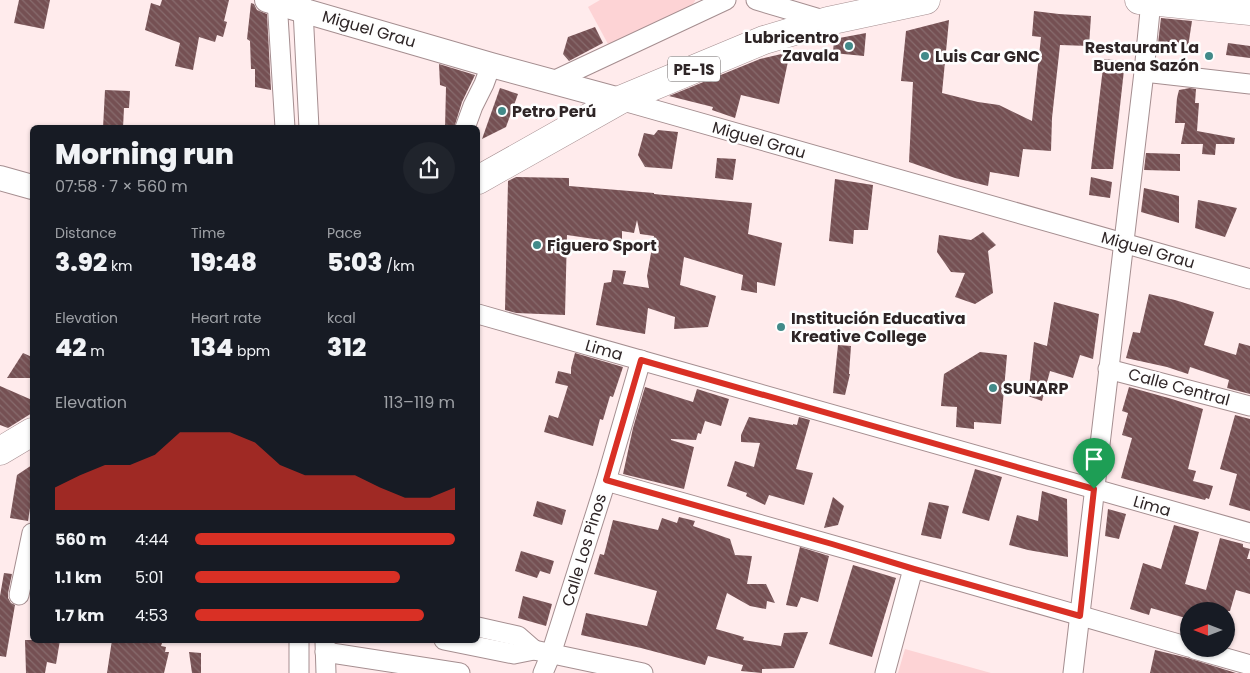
<!DOCTYPE html>
<html lang="en">
<head>
<meta charset="utf-8">
<style>
	:root { --surface:#171b24; --page:#20242c; --text:#f1f3f6; --muted:#9ea1a6; --accent:#d93025 }
	body { margin:0; font-family:Poppins,sans-serif; background:var(--page); color:var(--text); height:100vh; display:flex; flex-direction:column; font-size:19px; white-space:nowrap }
	* { box-sizing:border-box; margin:0 }
	p { font-size:16px; color:var(--muted) }
	.icon { flex:none; width:28px; height:28px; fill:none; stroke:currentColor; stroke-width:2; stroke-linecap:round; stroke-linejoin:round }
	.map { position:relative; flex:1; overflow:hidden }
	.sheet { position:absolute; left:30px; top:125px; width:450px; height:518px; display:flex; flex-direction:column; background:var(--surface); border-radius:8px; box-shadow:0 1px 4px #0004 }
	.sheet>* { flex:none }
	.needle { width:32px; rotate:270deg }
	.fabs { position:absolute; left:1180px; top:602px; display:grid; gap:10px }
	.fabs a { display:grid; place-items:center; width:55px; height:55px; border-radius:50%; background:var(--surface); box-shadow:0 1px 4px #0004; font-size:25px }
	.pin { position:absolute; display:grid; place-items:center; width:42px; height:42px; color:#fff; margin:-51px -21px; border-radius:50% 50% 50% 0; rotate:-45deg; box-shadow:0 0 5px #0007 }
	.pin .icon { rotate:45deg }
	.round { display:grid; place-items:center; flex:none; width:52px; height:52px; border-radius:26px; background:var(--page) }
	.overview { display:flex; align-items:center; justify-content:space-between; height:85px; padding:0 25px }
	h1 { font-size:28px; font-weight:800; line-height:38px }
	.figures { display:grid; grid-template-columns:repeat(3,1fr); gap:8px; height:85px; padding:5px 25px }
	.figures div { display:grid; align-content:center }
	.figures b { font-size:25px; font-weight:800 }
	.figures small { font-size:14px; font-weight:400 }
	.figures p { font-size:14px }
	.chart { height:140px; padding:10px 25px }
	.chart p { display:flex; justify-content:space-between }
	.chart svg { width:100%; height:90px; margin-top:5px; fill:var(--accent); opacity:.7 }
	ul { padding:0 25px; list-style:none; font-size:16px }
	li { display:grid; grid-template-columns:80px 60px 1fr; align-items:center; height:38px }
	li i { height:12px; border-radius:6px; background:var(--accent) }
	.map>svg:first-child { display:block }
	.green { fill:#fdd3d5 }
	.building { fill:url(#building-back-hatch) }
	.lines { fill:none; stroke-linecap:round; stroke-linejoin:round }
	.minor-casing { stroke:#a58e90; stroke-width:21 }
	.major-casing { stroke:#a58e90; stroke-width:26 }
	.highway-casing { stroke:#a58e90; stroke-width:29 }
	.minor { stroke:#fff; stroke-width:19 }
	.major { stroke:#fff; stroke-width:24 }
	.highway { stroke:#fff; stroke-width:28 }
	.route-casing { stroke:#fff; stroke-width:10 }
	.route { stroke:#d93025; stroke-width:6 }
	.poi-dot { fill:#428a89; stroke:#fefefe; stroke-width:2 }
	.labels { text-anchor:middle; dominant-baseline:central; stroke-width:5; stroke-linejoin:round; paint-order:stroke }
	.shield { fill:#fefefe; stroke:#6c6667; stroke-width:1 }
	.shield-label { font-size:15px; font-weight:bold; fill:#2e2526 }
	.street-label { font-size:16px; fill:#2e2526; stroke:#fefefe }
	.poi-label { font-size:16px; font-weight:bold; fill:#2e2526; stroke:#fefefe; text-anchor:start }
</style>
</head>
<body>
<div class="map">
<svg width="1250" height="673" viewBox="0 0 1250 673">
	<defs>
		<pattern id="building-back-hatch" width="6" height="6" patternUnits="userSpaceOnUse" patternTransform="scale(1.25)"><rect width="6" height="6" fill="#755053"/><path d="M-1 5l2 2M0 0l6 6M5-1l2 2" fill="none" stroke="#886c6e"/></pattern>
	</defs>
	<rect width="100%" height="100%" fill="#ffebec"/>
	<g class="green">
		<polygon points="600,0 695,0 695,1 683,17 608,44 588,7"/>
		<polygon points="905,649 991,673 898,673"/>
	</g>
	<g class="building">
		<polygon points="19,0 50,0 44,29 14,23"/>
		<polygon points="162,0 229,0 224,21 227,22 223,37 217,35 215,42 199,37 193,70 175,66 180,43 145,30 151,3 160,6"/>
		<polygon points="251,3 254,4 257,10 267,14 271,90 255,87 255,69 251,69 250,41 247,39"/>
		<polygon points="1034,11 1059,14 1091,16 1089,46 1060,45 1052,118 1051,151 1023,149 1019,177 990,172 988,186 955,178 909,162 913,82 901,81 906,31 949,20 942,93 978,102 999,105 1032,121 1041,37 1032,36"/>
		<polygon points="1161,18 1192,21 1188,47 1158,43"/>
		<polygon points="595,27 603,43 569,61 563,54 568,37"/>
		<polygon points="866,33 864,56 833,53 834,39"/>
		<polygon points="1228,43 1250,46 1250,58 1226,55"/>
		<polygon points="790,52 779,104 741,95 735,118 712,110 713,107 669,96 760,59"/>
		<polygon points="1104,59 1125,61 1113,169 1091,169"/>
		<polygon points="439,64 475,75 462,102 454,128 445,128 446,87 440,85"/>
		<polygon points="500,88 518,94 506,127 482,139"/>
		<polygon points="1190,88 1196,89 1195,103 1199,103 1197,131 1235,138 1234,144 1216,144 1215,155 1202,154 1203,144 1181,144 1185,123 1175,123 1177,98 1179,90"/>
		<polygon points="105,90 130,91 129,108 124,108 123,128 103,128"/>
		<polygon points="658,130 678,132 672,169 645,167 638,155 644,133 654,135"/>
		<polygon points="1146,153 1180,154 1180,171 1144,170"/>
		<polygon points="717,158 736,159 733,180 715,178"/>
		<polygon points="516,177 569,178 569,186 654,193 654,194 752,203 748,234 782,243 775,286 757,282 757,293 741,290 743,275 684,257 680,285 716,296 708,327 674,329 675,317 648,308 645,334 596,325 604,283 611,282 613,270 626,271 623,284 649,288 647,276 654,236 640,234 637,220 634,233 622,231 622,243 567,235 565,315 516,313 505,310 508,181"/>
		<polygon points="1091,177 1112,182 1110,198 1089,195"/>
		<polygon points="835,179 873,185 868,230 854,230 853,244 829,241"/>
		<polygon points="1144,188 1179,196 1179,223 1141,212"/>
		<polygon points="1198,200 1237,208 1225,237 1195,228"/>
		<polygon points="983,232 996,245 988,251 993,293 975,304 955,297 965,273 951,272 937,252 939,235 971,240"/>
		<polygon points="1149,294 1175,300 1214,312 1204,345 1236,355 1239,343 1250,346 1250,394 1227,388 1229,380 1190,367 1188,374 1167,367 1126,358 1133,332 1140,333"/>
		<polygon points="1054,302 1099,314 1093,359 1080,355 1073,378 1050,371 1042,401 1028,396 1034,342 1047,346"/>
		<polygon points="838,345 851,346 849,374 850,374 845,395 833,393"/>
		<polygon points="980,352 1007,355 1001,424 974,422 974,429 956,427 957,407 941,406 944,374"/>
		<polygon points="23,353 32,357 32,378 7,378"/>
		<polygon points="575,353 623,367 613,397 610,396 603,420 600,419 593,446 544,432 549,415 558,418 568,386 555,383 558,371 571,374 571,368"/>
		<polygon points="0,386 32,400 32,413 8,428 0,425"/>
		<polygon points="645,387 693,402 697,389 729,399 721,426 705,421 701,434 698,433 696,440 671,439 671,440 694,447 684,489 623,474 633,428"/>
		<polygon points="1129,387 1172,399 1203,409 1188,469 1196,471 1193,481 1213,486 1209,499 1206,498 1205,500 1181,494 1121,478 1132,438 1122,435 1128,413 1122,411"/>
		<polygon points="1235,415 1250,419 1250,511 1229,505 1237,474 1220,469"/>
		<polygon points="749,417 793,425 793,424 797,425 799,417 810,420 796,469 813,473 804,505 769,495 765,505 746,496 747,493 727,486 735,461 754,467 760,443 741,442 741,435"/>
		<polygon points="32,465 32,496 28,521 10,518 17,475"/>
		<polygon points="975,469 1002,477 989,521 962,513"/>
		<polygon points="1042,491 1067,499 1068,557 1028,550 1009,545 1017,515 1038,521"/>
		<polygon points="833,497 844,506 838,525 824,528"/>
		<polygon points="537,501 566,510 562,525 533,516"/>
		<polygon points="929,502 949,506 941,539 921,535"/>
		<polygon points="1108,509 1126,514 1119,539 1105,536"/>
		<polygon points="679,517 695,521 693,526 730,539 735,555 752,556 747,584 766,584 775,603 767,601 766,609 750,606 727,593 716,629 744,637 743,640 781,646 784,633 808,632 794,668 762,669 762,673 741,671 743,665 708,656 705,665 641,648 581,635 586,613 647,626 657,591 594,574 600,554 604,555 613,520 658,530 662,518 677,523"/>
		<polygon points="1174,525 1199,532 1185,584 1206,590 1220,538 1243,544 1243,547 1250,549 1247,559 1250,559 1250,594 1236,590 1230,611 1189,611 1189,619 1151,608 1149,615 1130,609 1143,563 1161,569"/>
		<polygon points="800,547 829,556 818,602 801,597 797,607 786,605"/>
		<polygon points="521,551 554,561 550,574 540,571 537,578 515,571"/>
		<polygon points="853,565 896,578 872,657 829,644"/>
		<polygon points="4,573 12,574 8,593 8,598 11,603 15,605 6,657 0,656 0,596"/>
		<polygon points="523,596 552,604 546,626 518,618"/>
		<polygon points="25,640 60,640 56,664 47,662 45,673 26,673"/>
		<polygon points="112,640 163,640 161,646 166,647 165,652 169,652 164,673 107,673"/>
		<polygon points="1155,650 1188,658 1236,673 1150,673"/>
		<polygon points="189,652 201,653 201,673 192,673"/>
	</g>
	<g class="lines">
		<g class="minor-casing">
			<g id="minor">
				<polyline points="277,0 285,128"/>
				<polyline points="301,0 303,10 309,128"/>
				<polyline points="756,0 827,21"/>
				<polyline points="1144,72 1250,84"/>
				<polyline points="553,81 726,0"/>
				<polyline points="620,100 1250,279"/>
				<polyline points="465,128 473,106 484,84 491,65"/>
				<polyline points="478,314 1250,533"/>
				<polyline points="1108,369 1250,406"/>
				<path d="M606,481C800,535 995,591 1189,647"/>
				<polyline points="19,595 32,533"/>
				<polyline points="478,627 518,636 534,650"/>
				<polyline points="299,640 299,673"/>
				<polyline points="444,640 514,654 534,650 643,673"/>
				<polyline points="325,642 326,673"/>
				<polyline points="1194,649 1250,665"/>
				<polyline points="325,652 460,673"/>
				<polyline points="543,673 551,654 606,481 641,360"/>
				<polyline points="885,673 913,569"/>
				<polyline points="1073,673 1144,72 1151,1"/>
			</g>
		</g>
		<g class="major-casing">
			<g id="major">
				<polyline points="267,0 491,65 620,100"/>
				<polyline points="0,178 32,187"/>
			</g>
		</g>
		<g class="highway-casing">
			<g id="highway">
				<polyline points="1139,0 1250,11"/>
				<polyline points="478,180 620,100 764,40 828,21 926,0"/>
				<polyline points="0,451 32,432"/>
			</g>
		</g>
		<use href="#minor" class="minor"/>
		<use href="#major" class="major"/>
		<use href="#highway" class="highway"/>
	</g>
	<g class="lines">
		<g class="route-casing">
			<polygon id="route" points="641,360 1094,489 1080,616 914,569 832,544 606,480"/>
		</g>
		<use href="#route" class="route"/>
	</g>
	<g class="poi-dot">
		<circle cx="849" cy="46" r="5"/>
		<circle cx="925" cy="56" r="5"/>
		<circle cx="1209" cy="56" r="5"/>
		<circle cx="502" cy="111" r="5"/>
		<circle cx="537" cy="245" r="5"/>
		<circle cx="781" cy="327" r="5"/>
		<circle cx="993" cy="388" r="5"/>
	</g>
	<g class="labels">
		<rect class="shield" x="668" y="56.5" width="52" height="25" rx="4"/>
		<g class="shield-label">
			<text x="694" y="69">PE-1S</text>
		</g>
		<g class="street-label">
			<text transform="translate(369 29) rotate(16)">Miguel Grau</text>
			<text transform="translate(759 140) rotate(16)">Miguel Grau</text>
			<text transform="translate(1148 250) rotate(16)">Miguel Grau</text>
			<text transform="translate(604 350) rotate(16)">Lima</text>
			<text transform="translate(1179 387) rotate(15)">Calle Central</text>
			<text transform="translate(1152 506) rotate(16)">Lima</text>
			<text transform="translate(584 550) rotate(-73)">Calle Los Pinos</text>
		</g>
		<g class="poi-label">
			<text x="839" y="37" text-anchor="end">Lubricentro<tspan x="839" dy="18">Zavala</tspan></text>
			<text x="1199" y="47" text-anchor="end">Restaurant La<tspan x="1199" dy="18">Buena Sazón</tspan></text>
			<text x="935" y="56">Luis Car GNC</text>
			<text x="512" y="111">Petro Perú</text>
			<text x="547" y="245">Figuero Sport</text>
			<text x="791" y="318">Institución Educativa<tspan x="791" dy="18">Kreative College</tspan></text>
			<text x="1003" y="388">SUNARP</text>
		</g>
	</g>
</svg>
<div class="fabs">
<a><svg class="needle" viewBox="-14 -14 28 28"><path d="M0-13l5 13h-10z" fill="#e53935"/><path d="M0 13l5-13h-10z" fill="#9ea1a6"/></svg></a>
</div>
<div class="pin" style="left:1094px;top:489px;background:#1e9e55"><svg class="icon" aria-label="arrive" viewBox="0 0 24 24"><path d="M6 21V4h12l-3 4 3 4H6"/></svg></div>
<section class="sheet">
<div class="overview"><div><h1>Morning run</h1><p>07:58 · 7 × 560 m</p></div><a class="round"><svg class="icon" aria-label="share" viewBox="0 0 24 24"><path d="M12 15V3M7 8l5-5 5 5M5 13v7h14v-7"/></svg></a></div>
<div class="figures">
<div><p>Distance</p><b>3.92<small> km</small></b></div>
<div><p>Time</p><b>19:48</b></div>
<div><p>Pace</p><b>5:03<small> /km</small></b></div>
</div>
<div class="figures">
<div><p>Elevation</p><b>42<small> m</small></b></div>
<div><p>Heart rate</p><b>134<small> bpm</small></b></div>
<div><p>kcal</p><b>312</b></div>
</div>
<div class="chart"><p><span>Elevation</span>113–119 m</p>
<svg viewBox="0 0 160 44" preserveAspectRatio="none"><path d="M0 44V33L10 27L20 22L30 22L40 17L50 6L60 6L70 6L80 11L90 22L100 27L110 27L120 27L130 33L140 38L150 38L160 33V44z"/></svg>
</div>
<ul>
<li><b>560 m</b>4:44<i style="width:100%"></i></li>
<li><b>1.1 km</b>5:01<i style="width:79%"></i></li>
<li><b>1.7 km</b>4:53<i style="width:88%"></i></li>
</ul>
</section>
</div>
</body>
</html>
